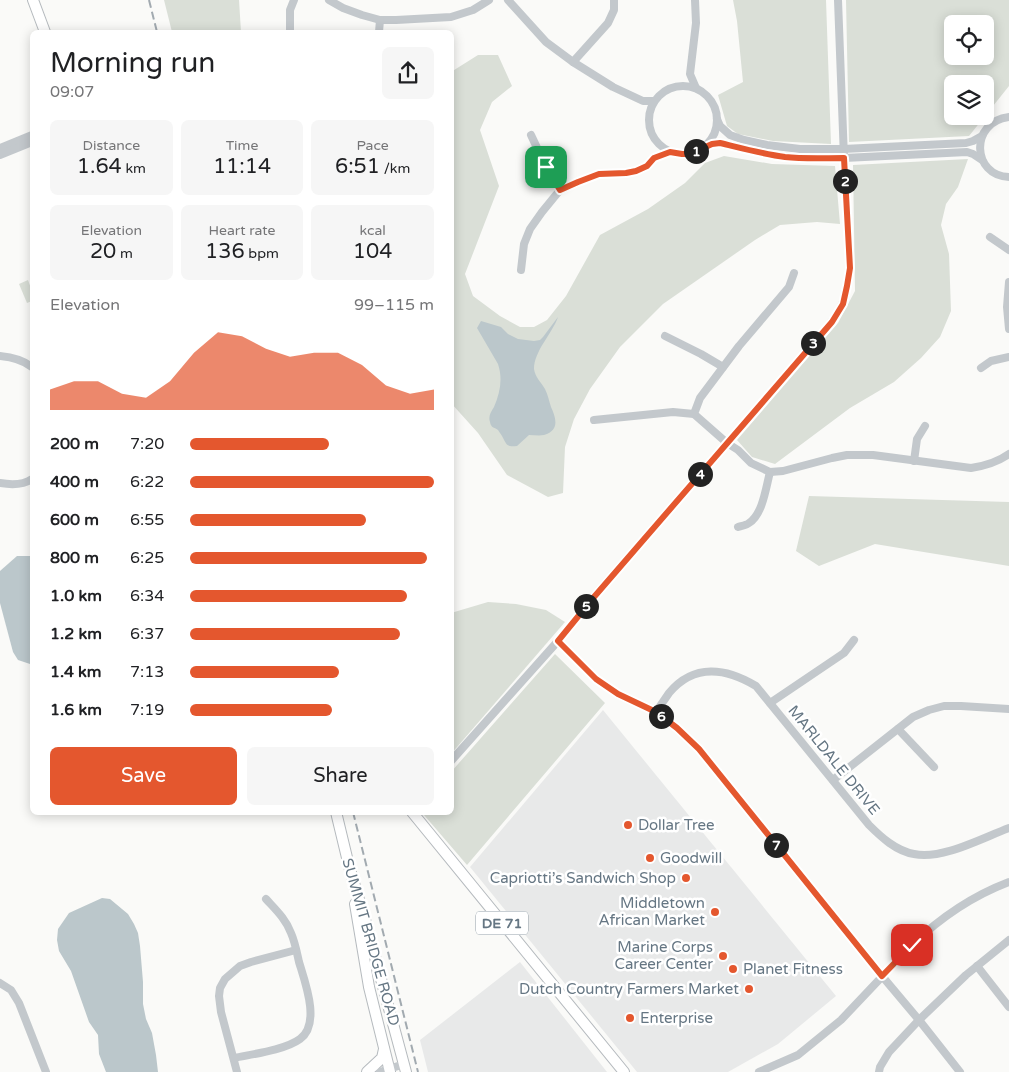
<!DOCTYPE html>
<html lang="en">
<head>
<meta charset="utf-8">
<style>
	:root { --surface:#fff; --page:#f6f6f6; --text:#202124; --muted:#757577; --accent:#e4572e }
	body { margin:0; font-family:"Varela Round",sans-serif; background:var(--page); color:var(--text); height:100vh; display:flex; flex-direction:column; font-size:19px; white-space:nowrap }
	* { box-sizing:border-box; margin:0 }
	p { font-size:16px; color:var(--muted) }
	.icon { flex:none; width:28px; height:28px; fill:none; stroke:currentColor; stroke-width:2; stroke-linecap:round; stroke-linejoin:round }
	.map { position:relative; flex:1; overflow:hidden }
	.details { position:absolute; left:30px; top:30px; width:424px; height:785px; display:flex; flex-direction:column; background:var(--surface); border-radius:8px; box-shadow:0 2px 12px #0003 }
	.details>* { flex:none }
	.tools { position:absolute; left:944px; top:15px; display:grid; gap:10px }
	.tools a { display:grid; place-items:center; width:50px; height:50px; border-radius:8px; background:var(--surface); box-shadow:0 2px 12px #0003; font-size:25px }
	.pin { position:absolute; display:grid; place-items:center; width:42px; height:42px; color:#fff; margin:-21px; border-radius:10px; box-shadow:0 2px 8px #0006 }
	.km { position:absolute; width:25px; height:25px; margin:-12px; border-radius:50%; background:#222; color:#fff; font-size:14px; line-height:25px; text-align:center }
	.round { display:grid; place-items:center; flex:none; width:52px; height:52px; border-radius:8px; background:var(--page) }
	.summary { display:flex; align-items:center; justify-content:space-between; height:85px; padding:0 20px }
	h1 { font-size:28px; font-weight:600; line-height:38px }
	.metrics { display:grid; grid-template-columns:repeat(3,1fr); gap:8px; height:85px; padding:5px 20px }
	.metrics div { display:grid; align-content:center; border-radius:8px; background:var(--page); text-align:center }
	.metrics b { font-size:21px; font-weight:600 }
	.metrics small { font-size:14px; font-weight:400 }
	.metrics p { font-size:14px }
	.chart { height:140px; padding:10px 20px }
	.chart p { display:flex; justify-content:space-between }
	.chart svg { width:100%; height:90px; margin-top:5px; fill:var(--accent); opacity:.7 }
	.action { display:flex; gap:10px; margin-top:auto; padding:10px 20px }
	.action a { flex:1; height:58px; border-radius:8px; background:var(--accent); color:#fff; font-size:20px; font-weight:600; line-height:58px; text-align:center }
	.action a+a { background:var(--page); color:var(--text) }
	ul { padding:0 20px; list-style:none; font-size:16px }
	li { display:grid; grid-template-columns:80px 60px 1fr; align-items:center; height:38px }
	li i { height:12px; border-radius:6px; background:var(--accent) }
	.map>svg:first-child { display:block }
	.built { fill:#e8e9e9 }
	.green { fill:#dadfd7; fill-rule:evenodd }
	.water { fill:#bbc7cb }
	.lines { fill:none; stroke-linecap:round; stroke-linejoin:round }
	.major-casing { stroke:#b5babe; stroke-width:12 }
	.minor { stroke:#c3c8cc; stroke-width:8 }
	.major { stroke:#fff; stroke-width:10 }
	.rail { stroke:#a2aab0; stroke-width:2; stroke-dasharray:8 4; stroke-linecap:butt }
	.route-casing { stroke:#fff; stroke-width:10 }
	.route { stroke:#e4572e; stroke-width:6 }
	.poi-dot { fill:#e4572e; stroke:#fff; stroke-width:2 }
	.labels { text-anchor:middle; dominant-baseline:central; stroke-width:5; stroke-linejoin:round; paint-order:stroke }
	.shield { fill:#fff; stroke:#939fa8; stroke-width:1 }
	.shield-label { font-size:14px; font-weight:bold; fill:#657683 }
	.street-label { font-size:15px; fill:#657683; stroke:#fff }
	.poi-label { font-size:15px; fill:#657683; stroke:#fff; text-anchor:start }
</style>
</head>
<body>
<div class="map">
<svg width="1009" height="1072" viewBox="0 0 1009 1072">
	<rect width="100%" height="100%" fill="#fafaf8"/>
	<g class="built">
		<polygon points="603,710 836,996 778,1044 728,1072 637,1072 470,867"/>
		<polygon points="520,962 607,1072 428,1072 420,1040"/>
	</g>
	<g class="green">
		<polygon points="164,0 239,0 241,32 172,32"/>
		<polygon points="733,0 826,0 831,144 773,141 738,134 727,126 718,95 743,82 737,21"/>
		<path d="M846,0H1009V86L985,116V84H952V116H985L969,136L849,142ZM952,24H985V56H952Z"/>
		<polygon points="478,55 498,55 512,86 492,102 480,130 499,186 465,274 473,296 500,316 520,327 534,327 547,320 566,296 600,235 648,209 685,183 705,163 724,156 772,164 835,166 840,224 817,222 780,225 755,240 663,304 620,347 590,389 574,419 565,447 563,493 548,497 507,475 478,433 451,403 451,72"/>
		<polygon points="968,159 958,187 946,204 941,225 949,254 951,311 940,337 921,358 894,382 850,408 775,464 752,457 737,440 838,323 855,291 853,165"/>
		<polygon points="28,280 32,291 32,301 27,303 19,284"/>
		<polygon points="809,496 1009,502 1009,566 875,544 819,566 796,551"/>
		<polygon points="488,602 516,604 546,610 565,622 451,754 451,613"/>
		<polygon points="555,654 605,703 467,865 424,815 425,813 451,812 451,772"/>
	</g>
	<g class="water">
		<path d="M558,317C552,334 534,351 534,369C535,377 541,382 545,389C548,395 549,401 551,407C556,418 560,430 544,435C539,436 534,435 529,435L517,446C506,447 507,445 502,436C502,436 498,430 498,430C494,427 491,428 490,422C488,416 491,412 494,407C500,393 503,379 498,364L477,328L481,321L501,327L508,334L518,339L534,341L540,340L543,337Z"/>
		<polygon points="17,556 32,556 32,663 30,664 18,660 13,652 0,603 0,571"/>
		<polygon points="102,898 110,899 128,914 134,924 138,933 140,946 143,982 143,1004 146,1019 152,1033 156,1055 158,1072 106,1072 99,1054 98,1035 89,1022 71,971 59,951 57,940 58,929 69,913"/>
	</g>
	<g class="lines">
		<g class="major-casing">
			<g id="major">
				<polyline points="33,0 45,32"/>
				<polyline points="336,812 349,866 366,923 406,1072"/>
				<polyline points="412,812 624,1072"/>
				<polyline points="355,904 369,987 390,1072"/>
				<polyline points="367,1072 382,1058 384,1049"/>
			</g>
		</g>
		<g class="minor">
			<polyline points="329,0 343,8 362,15 380,20 396,20 451,17 473,10 489,0"/>
			<polyline points="508,0 546,42 573,62 613,87 643,101 654,101"/>
			<polyline points="695,0 696,23 690,74 696,88"/>
			<polyline points="290,32 290,10 294,0"/>
			<polyline points="379,32 380,20"/>
			<polyline points="573,62 608,23 614,10 614,0"/>
			<circle cx="683" cy="120" r="34"/>
			<path d="M1009,117C969,122 972,176 1009,177"/>
			<polyline points="717,119 720,126 730,135 744,140 767,145 800,149 843,149 966,143 973,141 982,136"/>
			<polyline points="531,135 546,167 560,190"/>
			<polyline points="0,148 32,135"/>
			<polyline points="703,148 712,144 720,143 766,154 800,158 844,158 967,152 973,154 982,160"/>
			<polyline points="0,155 32,142"/>
			<polyline points="990,237 1009,250"/>
			<polyline points="521,270 524,244 530,229 542,212 560,190 578,182 599,174 626,173 636,171 647,166 654,158 670,152"/>
			<path d="M794,273L789,287L739,346L700,398L694,414L727,443L738,450L751,463L770,472L783,471L832,458L847,455H873L971,468C985,466 998,462 1009,454"/>
			<polyline points="1009,282 1007,307 1009,329"/>
			<polyline points="665,336 701,354 723,367"/>
			<path d="M0,356C11,357 23,360 32,367"/>
			<polyline points="981,368 991,361 1009,357"/>
			<polyline points="594,420 673,412 694,414"/>
			<polyline points="914,461 917,439 925,426"/>
			<path d="M0,483C11,485 23,485 32,479"/>
			<path d="M738,527C741,526 747,525 749,523C763,514 766,487 770,472"/>
			<polyline points="558,641 596,679 617,694 656,712 677,728 699,749 882,976 919,1020 960,1072"/>
			<polyline points="770,703 844,653 854,640"/>
			<path d="M656,712C660,706 665,699 669,693C694,663 726,668 756,686L869,825C881,837 896,851 914,854C942,860 982,838 1009,828"/>
			<polyline points="898,729 934,767"/>
			<path d="M451,761L558,641L593,597L819,337C827,327 837,317 842,304C847,294 848,280 850,268L844,158L838,0"/>
			<polyline points="833,780 913,717 929,710 944,706 961,706 1009,709"/>
			<polyline points="977,966 1009,1007"/>
			<polyline points="0,983 11,990 19,1003 46,1072"/>
			<path d="M234,1058C253,1054 285,1050 300,1039C321,1024 305,982 299,962C297,953 295,942 291,933C286,919 275,909 266,899"/>
			<polyline points="237,1072 221,1012 219,996 220,988 225,979 240,966 251,962 296,950"/>
			<polyline points="380,1072 404,1064"/>
			<path d="M759,1072L798,1055L841,1020L912,945C940,918 972,896 1009,882"/>
			<polyline points="879,1072 880,1067 889,1052 919,1020 966,975 1009,940"/>
		</g>
		<use href="#major" class="major"/>
		<g class="rail">
			<polyline points="149,0 157,32"/>
			<polyline points="353,812 418,1072"/>
		</g>
	</g>
	<g class="lines">
		<g class="route-casing">
			<path id="route" d="M546,167L560,190L578,182L599,174L626,173L636,171L647,166L654,158L670,152L682,154H690L712,144L720,143C741,148 763,154 785,157C804,159 824,158 844,158L850,268L847,286L843,304L832,322L594,597L558,641L596,679L618,694L656,712L677,728L699,749L882,976L912,945"/>
		</g>
		<use href="#route" class="route"/>
	</g>
	<g class="poi-dot">
		<circle cx="628" cy="825" r="5"/>
		<circle cx="650" cy="858" r="5"/>
		<circle cx="686" cy="878" r="5"/>
		<circle cx="715" cy="912" r="5"/>
		<circle cx="723" cy="956" r="5"/>
		<circle cx="733" cy="969" r="5"/>
		<circle cx="749" cy="989" r="5"/>
		<circle cx="630" cy="1018" r="5"/>
	</g>
	<g class="labels">
		<rect class="shield" x="476" y="911.5" width="52" height="23" rx="4"/>
		<g class="shield-label">
			<text x="502" y="923">DE 71</text>
		</g>
		<g class="street-label">
			<text transform="translate(834 760) rotate(51)">MARLDALE DRIVE</text>
			<text transform="translate(371 942) rotate(74)">SUMMIT BRIDGE ROAD</text>
		</g>
		<g class="poi-label">
			<text x="638" y="825">Dollar Tree</text>
			<text x="660" y="858">Goodwill</text>
			<text x="676" y="878" text-anchor="end">Capriotti’s Sandwich Shop</text>
			<text x="705" y="903" text-anchor="end">Middletown<tspan x="705" dy="17">African Market</tspan></text>
			<text x="713" y="947" text-anchor="end">Marine Corps<tspan x="713" dy="17">Career Center</tspan></text>
			<text x="743" y="969">Planet Fitness</text>
			<text x="739" y="989" text-anchor="end">Dutch Country Farmers Market</text>
			<text x="640" y="1018">Enterprise</text>
		</g>
	</g>
</svg>
<div class="tools">
<a><svg class="icon" aria-label="locate" viewBox="0 0 24 24"><circle cx="12" cy="12" r="6"/><path d="M12 2v4M12 18v4M2 12h4M18 12h4"/></svg></a>
<a><svg class="icon" aria-label="layers" viewBox="0 0 24 24"><path d="M12 4l9 5-9 5-9-5zM3 14l9 5 9-5"/></svg></a>
</div>
<div class="pin" style="left:546px;top:167px;background:#1e9e55"><svg class="icon" aria-label="arrive" viewBox="0 0 24 24"><path d="M6 21V4h12l-3 4 3 4H6"/></svg></div>
<div class="pin" style="left:912px;top:945px;background:#d93025"><svg class="icon" aria-label="check" viewBox="0 0 24 24"><path d="M5 12l5 5 9-10"/></svg></div>
<b class="km" style="left:696px;top:151px">1</b>
<b class="km" style="left:845px;top:181px">2</b>
<b class="km" style="left:813px;top:343px">3</b>
<b class="km" style="left:700px;top:474px">4</b>
<b class="km" style="left:586px;top:606px">5</b>
<b class="km" style="left:661px;top:716px">6</b>
<b class="km" style="left:776px;top:845px">7</b>
<section class="details">
<div class="summary"><div><h1>Morning run</h1><p>09:07</p></div><a class="round"><svg class="icon" aria-label="share" viewBox="0 0 24 24"><path d="M12 15V3M7 8l5-5 5 5M5 13v7h14v-7"/></svg></a></div>
<div class="metrics">
<div><p>Distance</p><b>1.64<small> km</small></b></div>
<div><p>Time</p><b>11:14</b></div>
<div><p>Pace</p><b>6:51<small> /km</small></b></div>
</div>
<div class="metrics">
<div><p>Elevation</p><b>20<small> m</small></b></div>
<div><p>Heart rate</p><b>136<small> bpm</small></b></div>
<div><p>kcal</p><b>104</b></div>
</div>
<div class="chart"><p><span>Elevation</span>99–115 m</p>
<svg viewBox="0 0 160 44" preserveAspectRatio="none"><path d="M0 44V34L10 30L20 30L30 36L40 38L50 30L60 16L70 6L80 8L90 14L100 18L110 16L120 16L130 22L140 32L150 36L160 34V44z"/></svg>
</div>
<ul>
<li><b>200 m</b>7:20<i style="width:57%"></i></li>
<li><b>400 m</b>6:22<i style="width:100%"></i></li>
<li><b>600 m</b>6:55<i style="width:72%"></i></li>
<li><b>800 m</b>6:25<i style="width:97%"></i></li>
<li><b>1.0 km</b>6:34<i style="width:89%"></i></li>
<li><b>1.2 km</b>6:37<i style="width:86%"></i></li>
<li><b>1.4 km</b>7:13<i style="width:61%"></i></li>
<li><b>1.6 km</b>7:19<i style="width:58%"></i></li>
</ul>
<div class="action"><a>Save</a><a>Share</a></div>
</section>
</div>
</body>
</html>
